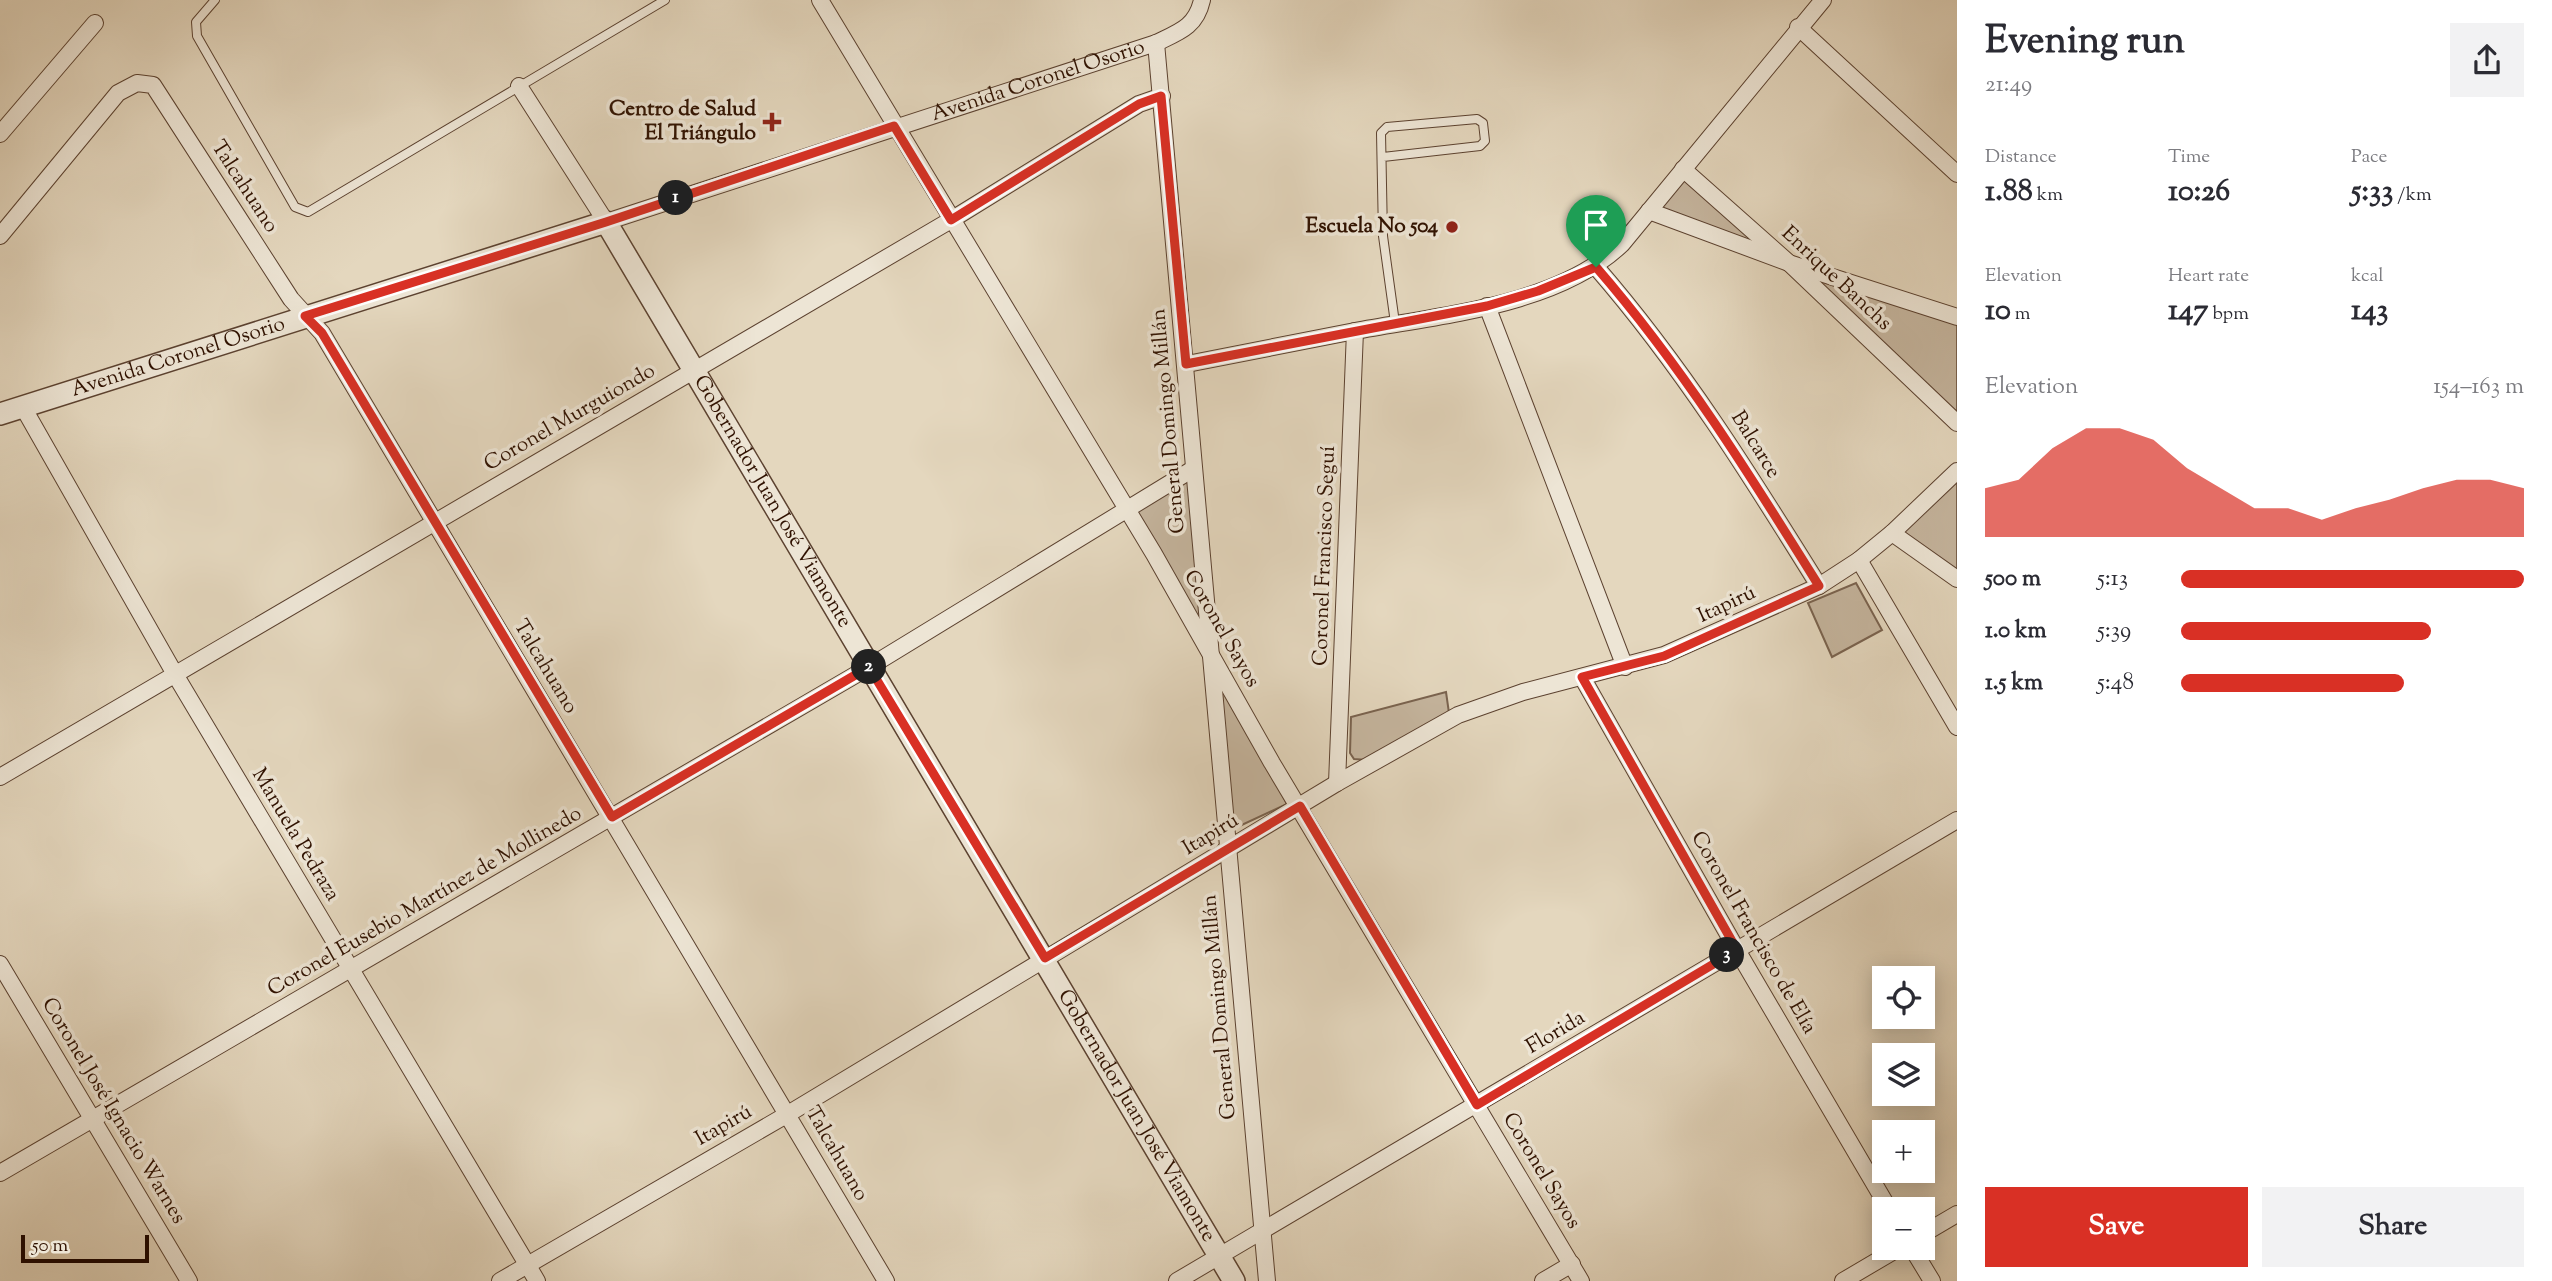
<!DOCTYPE html>
<html lang="en">
<head>
<meta charset="utf-8">
<style>
	:root { --surface:#fff; --page:#f2f2f3; --text:#2b2b33; --muted:#7c7c81; --accent:#d93025 }
	body { margin:0; font-family:"Sorts Mill Goudy",serif; background:var(--page); color:var(--text); height:100vh; display:flex; flex-direction:column; font-size:26px; white-space:nowrap }
	* { box-sizing:border-box; margin:0 }
	p { font-size:23px; color:var(--muted) }
	.icon { flex:none; width:38px; height:38px; fill:none; stroke:currentColor; stroke-width:2; stroke-linecap:round; stroke-linejoin:round }
	.map { position:relative; flex:1; overflow:hidden }
	.side { display:flex; flex-direction:column; background:var(--surface); width:595px }
	.side>* { flex:none }
	.tools { position:absolute; left:1872px; top:966px; display:grid; gap:14px }
	.tools a { display:grid; place-items:center; width:63px; height:63px; border-radius:0px; background:var(--surface); box-shadow:0 4px 18px #0003; font-size:35px }
	.scale { position:absolute; left:21px; bottom:18px; width:128px; box-sizing:border-box; padding-left:7px; border:4px solid #2f1100; border-top:0; font-size:19px; line-height:24px; white-space:nowrap; color:#2f1100; -webkit-text-stroke:5px #ede5d5; paint-order:stroke }
	.pin { position:absolute; display:grid; place-items:center; width:60px; height:60px; color:#fff; margin:-72px -30px; border-radius:50% 50% 50% 0; rotate:-45deg; box-shadow:0 0 7px #0007 }
	.pin .icon { rotate:45deg }
	.km { position:absolute; width:35px; height:35px; margin:-18px; border-radius:50%; background:#222; color:#fff; font-size:19px; line-height:35px; text-align:center }
	.round { display:grid; place-items:center; flex:none; width:74px; height:74px; border-radius:0px; background:var(--page) }
	.headline { display:flex; align-items:center; justify-content:space-between; height:119px; padding:0 28px }
	h1 { font-size:38px; font-weight:700; line-height:52px }
	.stats { display:grid; grid-template-columns:repeat(3,1fr); gap:10px; height:119px; padding:7px 28px }
	.stats div { display:grid; align-content:center }
	.stats b { font-size:30px; font-weight:700 }
	.stats small { font-size:19px; font-weight:400 }
	.stats p { font-size:19px }
	.chart { height:196px; padding:14px 28px }
	.chart p { display:flex; justify-content:space-between }
	.chart svg { width:100%; height:126px; margin-top:7px; fill:var(--accent); opacity:.7 }
	.primary-button { display:flex; gap:14px; margin-top:auto; padding:14px 28px }
	.primary-button a { flex:1; height:80px; border-radius:0px; background:var(--accent); color:#fff; font-size:28px; font-weight:700; line-height:80px; text-align:center }
	.primary-button a+a { background:var(--page); color:var(--text) }
	ul { padding:0 28px; list-style:none; font-size:23px }
	li { display:grid; grid-template-columns:112px 84px 1fr; align-items:center; height:52px }
	li i { height:18px; border-radius:9px; background:var(--accent) }
	main { display:flex; flex:1; min-height:0 }
	.map>svg:first-child { display:block }
	.green { fill:#c5b59e; stroke:#7a634f; stroke-width:2 }
	.lines { fill:none; stroke-linecap:round; stroke-linejoin:round }
	.service-casing { stroke:#5c4230; stroke-width:10 }
	.minor-casing { stroke:#5c4230; stroke-width:18 }
	.tertiary-casing { stroke:#5c4230; stroke-width:24 }
	.service { stroke:#ede5d5; stroke-width:8 }
	.minor { stroke:#ede5d5; stroke-width:16 }
	.tertiary { stroke:#ede5d5; stroke-width:21 }
	.route-casing { stroke:#fff; stroke-width:14 }
	.route { stroke:#d93025; stroke-width:9 }
	.poi-dot { fill:#8f2418; stroke:#ede5d5; stroke-width:2.5 }
	.labels { text-anchor:middle; dominant-baseline:central; stroke-width:7; stroke-linejoin:round; paint-order:stroke }
	.street-label { font-size:21px; fill:#2f1100; stroke:#ede5d5 }
	.poi-label { font-size:21px; font-weight:bold; fill:#2f1100; stroke:#ede5d5; text-anchor:end }
</style>
</head>
<body>
<main>
<div class="map">
<svg width="1957" height="1281" viewBox="0 0 1957 1281">
	<rect width="100%" height="100%" fill="#e4d7be"/>
	<filter id="stains"><feTurbulence type="fractalNoise" baseFrequency=".00286" numOctaves="4"/><feColorMatrix values="0 0 0 0 .2 0 0 0 0 .09 0 0 0 0 .02 0 0 0 .5 -.17"/></filter>
	<radialGradient id="worn" r=".72"><stop offset=".6" stop-color="#630" stop-opacity="0"/><stop offset="1" stop-color="#630" stop-opacity=".3"/></radialGradient>
	<g class="green">
		<polygon points="1683,169 1789,263 1957,317 1957,411 1952,415 1789,263 1649,211"/>
		<polygon points="1193,469 1209,651 1287,804 1231,830 1209,651 1127,510"/>
		<polygon points="1957,471 1957,579 1892,533"/>
		<polygon points="1856,583 1882,630 1832,657 1808,603"/>
		<polygon points="1446,692 1449,713 1367,760 1354,759 1350,753 1351,717"/>
	</g>
	<g class="lines">
		<g class="service-casing">
			<g id="service">
				<polyline points="215,0 196,22 197,36 295,207 308,212 665,0"/>
				<polyline points="1383,157 1480,146 1485,141 1483,123 1477,119 1387,127 1381,133 1383,236 1395,323"/>
			</g>
		</g>
		<g class="minor-casing">
			<g id="minor">
				<polyline points="820,0 1154,554 1272,763 1581,1281"/>
				<polyline points="1798,27 1957,174"/>
				<polyline points="1156,43 1267,1281"/>
				<path id="s1" d="M519,86L606,222L1156,43C1179,32 1196,27 1202,0"/>
				<polyline points="0,134 95,23"/>
				<polyline points="1683,169 1789,263 1957,423"/>
				<polyline points="1649,211 1789,263 1957,317"/>
				<polyline points="0,236 118,93 137,83 153,85 291,299 322,333 886,1281"/>
				<path d="M1596,267C1682,366 1750,475 1819,586"/>
				<polyline points="1487,306 1625,667"/>
				<path d="M1187,364C1243,353 1299,342 1355,331C1440,315 1557,306 1622,244L1823,0"/>
				<polyline points="23,407 176,676 537,1281"/>
				<polyline points="1892,533 1957,579"/>
				<polyline points="1859,560 1957,727"/>
				<polyline points="1582,677 1737,950 1889,1209"/>
				<polyline points="0,777 951,220 1139,104 1162,96"/>
				<polyline points="1337,783 1355,331"/>
				<polyline points="0,964 189,1281"/>
				<polyline points="0,1173 869,667 1193,469"/>
				<polyline points="1923,1234 1957,1214"/>
				<polyline points="1912,1248 1932,1281"/>
				<polyline points="500,1281 788,1114 1337,783 1458,715 1523,692 1664,655 1819,586 1859,560 1892,533 1957,471"/>
				<polyline points="1177,1281 1957,820"/>
				<polyline points="1543,1281 1572,1264"/>
				<polyline points="1843,1281 1899,1248"/>
			</g>
		</g>
		<g class="tertiary-casing">
			<g id="tertiary">
				<path id="s2" d="M0,414L606,222L1234,1281"/>
			</g>
		</g>
		<use href="#service" class="service"/>
		<use href="#minor" class="minor"/>
		<use href="#tertiary" class="tertiary"/>
	</g>
	<g class="lines">
		<g class="route-casing">
			<path id="route" d="M1161,96L1186,364L1487,306L1538,291L1596,267C1682,366 1750,475 1819,586L1664,656L1582,677L1737,950L1477,1105L1300,806L1045,958L869,667L612,817L322,333L305,316L606,222L894,126L951,220L1139,104Z"/>
		</g>
		<use href="#route" class="route"/>
	</g>
	<g class="poi-dot">
		<path d="M768.5 111.5h7v7h7v7h-7v7h-7v-7h-7v-7h7z"/>
		<circle cx="1452" cy="227" r="7"/>
	</g>
	<g class="labels">
		<g class="street-label">
			<text stroke="none"><textPath href="#s1" startOffset="616">Avenida Coronel Osorio</textPath></text>
			<text transform="translate(244 187) rotate(57)">Talcahuano</text>
			<text transform="translate(1836 279) rotate(43)">Enrique Banchs</text>
			<text stroke="none"><textPath href="#s2" startOffset="187">Avenida Coronel Osorio</textPath></text>
			<text transform="translate(570 418) rotate(-30)">Coronel Murguiondo</text>
			<text transform="translate(1169 421) rotate(-95)">General Domingo Millán</text>
			<text transform="translate(1755 445) rotate(58)">Balcarce</text>
			<text stroke="none"><textPath href="#s2" startOffset="961">Gobernador Juan José Viamonte</textPath></text>
			<text transform="translate(1325 556) rotate(-88)">Coronel Francisco Seguí</text>
			<text transform="translate(1727 605) rotate(-25)">Itapirú</text>
			<text transform="translate(1221 629) rotate(60)">Coronel Sayos</text>
			<text transform="translate(545 667) rotate(59)">Talcahuano</text>
			<text transform="translate(295 835) rotate(59)">Manuela Pedraza</text>
			<text transform="translate(1211 835) rotate(-31)">Itapirú</text>
			<text transform="translate(425 902) rotate(-30)">Coronel Eusebio Martínez de Mollinedo</text>
			<text transform="translate(1753 933) rotate(60)">Coronel Francisco de Elía</text>
			<text transform="translate(1220 1007) rotate(-95)">General Domingo Millán</text>
			<text transform="translate(1556 1033) rotate(-31)">Florida</text>
			<text transform="translate(113 1111) rotate(59)">Coronel José Ignacio Warnes</text>
			<text stroke="none"><textPath href="#s2" startOffset="1675">Gobernador Juan José Viamonte</textPath></text>
			<text transform="translate(724 1126) rotate(-30)">Itapirú</text>
			<text transform="translate(836 1154) rotate(60)">Talcahuano</text>
			<text transform="translate(1541 1171) rotate(59)">Coronel Sayos</text>
		</g>
		<g class="poi-label">
			<text x="756" y="110">Centro de Salud<tspan x="756" dy="24">El Triángulo</tspan></text>
			<text x="1438" y="227">Escuela No 504</text>
		</g>
	</g>
	<rect width="100%" height="100%" filter="url(#stains)"/>
	<rect width="100%" height="100%" fill="url(#worn)"/>
</svg>
<div class="tools">
<a><svg class="icon" aria-label="locate" viewBox="0 0 24 24"><circle cx="12" cy="12" r="6"/><path d="M12 2v4M12 18v4M2 12h4M18 12h4"/></svg></a>
<a><svg class="icon" aria-label="layers" viewBox="0 0 24 24"><path d="M12 4l9 5-9 5-9-5zM3 14l9 5 9-5"/></svg></a>
<a>+</a>
<a>−</a>
</div>
<div class="scale">50 m</div>
<div class="pin" style="left:1596px;top:267px;background:#1e9e55"><svg class="icon" aria-label="arrive" viewBox="0 0 24 24"><path d="M6 21V4h12l-3 4 3 4H6"/></svg></div>
<b class="km" style="left:676px;top:198px">1</b>
<b class="km" style="left:869px;top:667px">2</b>
<b class="km" style="left:1727px;top:955px">3</b>
</div>
<section class="side">
<div class="headline"><div><h1>Evening run</h1><p>21:49</p></div><a class="round"><svg class="icon" aria-label="share" viewBox="0 0 24 24"><path d="M12 15V3M7 8l5-5 5 5M5 13v7h14v-7"/></svg></a></div>
<div class="stats">
<div><p>Distance</p><b>1.88<small> km</small></b></div>
<div><p>Time</p><b>10:26</b></div>
<div><p>Pace</p><b>5:33<small> /km</small></b></div>
</div>
<div class="stats">
<div><p>Elevation</p><b>10<small> m</small></b></div>
<div><p>Heart rate</p><b>147<small> bpm</small></b></div>
<div><p>kcal</p><b>143</b></div>
</div>
<div class="chart"><p><span>Elevation</span>154–163 m</p>
<svg viewBox="0 0 160 44" preserveAspectRatio="none"><path d="M0 44V27L10 24L20 13L30 6L40 6L50 10L60 20L70 27L80 34L90 34L100 38L110 34L120 31L130 27L140 24L150 24L160 27V44z"/></svg>
</div>
<ul>
<li><b>500 m</b>5:13<i style="width:100%"></i></li>
<li><b>1.0 km</b>5:39<i style="width:73%"></i></li>
<li><b>1.5 km</b>5:48<i style="width:65%"></i></li>
</ul>
<div class="primary-button"><a>Save</a><a>Share</a></div>
</section>
</main>
</body>
</html>
